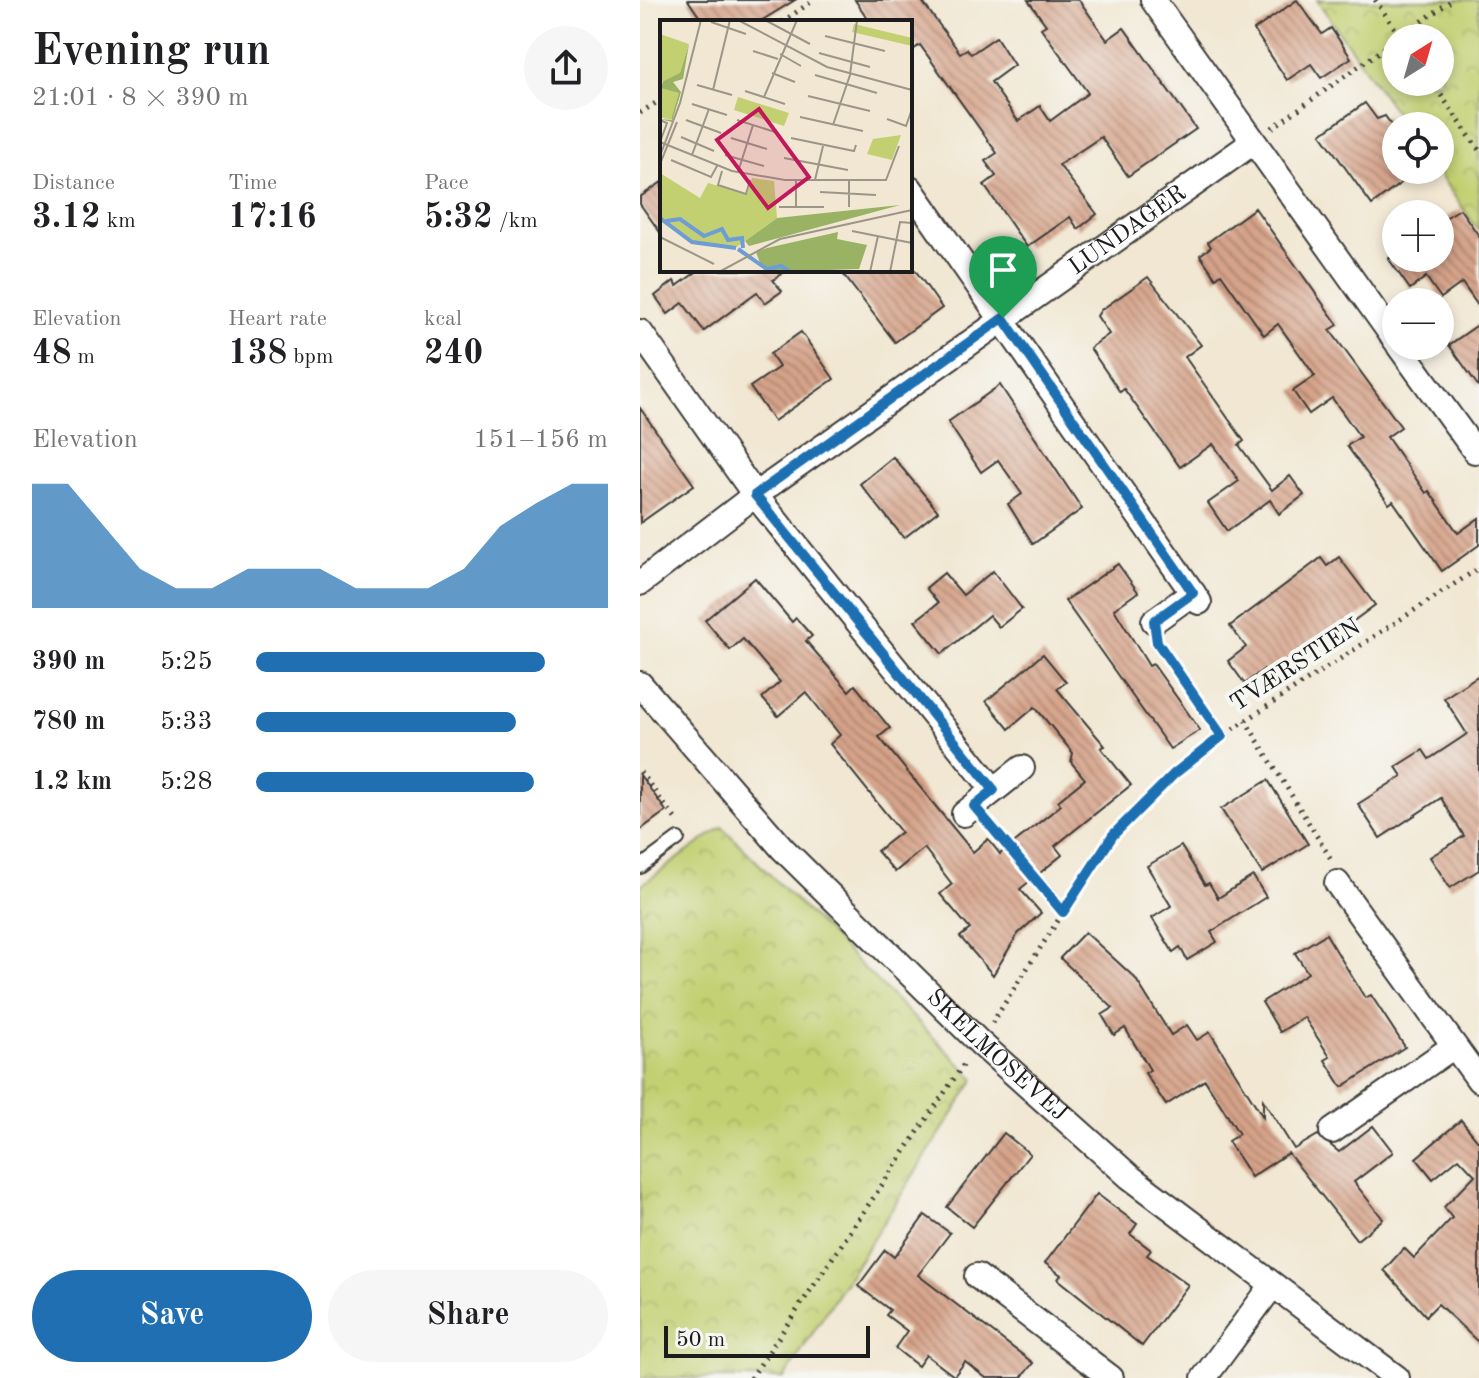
<!DOCTYPE html>
<html lang="en">
<head>
<meta charset="utf-8">
<style>
	:root { --surface:#fff; --page:#f6f6f6; --text:#202124; --muted:#757577; --accent:#1f6fb2 }
	body { margin:0; font-family:"Old Standard TT",serif; background:var(--page); color:var(--text); height:100vh; display:flex; flex-direction:column; font-size:30px; white-space:nowrap }
	* { box-sizing:border-box; margin:0 }
	p { font-size:26px; color:var(--muted) }
	.icon { flex:none; width:44px; height:44px; fill:none; stroke:currentColor; stroke-width:2; stroke-linecap:round; stroke-linejoin:round }
	.map { position:relative; flex:1; overflow:hidden }
	.side { display:flex; flex-direction:column; background:var(--surface); width:640px }
	.side>* { flex:none }
	.needle { width:52px; rotate:37deg }
	.tools { position:absolute; left:742px; top:24px; display:grid; gap:16px }
	.tools a { display:grid; place-items:center; width:72px; height:72px; border-radius:50%; background:var(--surface); box-shadow:0 4px 12px #0003; font-size:40px }
	.scale { position:absolute; left:24px; bottom:20px; width:206px; box-sizing:border-box; padding-left:8px; border:4px solid #1c1c1c; border-top:0; font-size:22px; line-height:28px; white-space:nowrap; color:#1c1c1c; -webkit-text-stroke:6px #f6f6f2; paint-order:stroke }
	.pin { position:absolute; display:grid; place-items:center; width:68px; height:68px; color:#fff; margin:-82px -34px; border-radius:50% 50% 50% 0; rotate:-45deg; box-shadow:0 0 8px #0007 }
	.pin .icon { rotate:45deg }
	.round { display:grid; place-items:center; flex:none; width:84px; height:84px; border-radius:42px; background:var(--page) }
	.summary { display:flex; align-items:center; justify-content:space-between; height:136px; padding:0 32px }
	h1 { font-size:44px; font-weight:700; line-height:60px }
	.figures { display:grid; grid-template-columns:repeat(3,1fr); gap:12px; height:136px; padding:8px 32px }
	.figures div { display:grid; align-content:center }
	.figures b { font-size:34px; font-weight:700 }
	.figures small { font-size:22px; font-weight:400 }
	.figures p { font-size:22px }
	.chart { height:224px; padding:16px 32px }
	.chart p { display:flex; justify-content:space-between }
	.chart svg { width:100%; height:144px; margin-top:8px; fill:var(--accent); opacity:.7 }
	.button { display:flex; gap:16px; margin-top:auto; padding:16px 32px }
	.button a { flex:1; height:92px; border-radius:48px; background:var(--accent); color:#fff; font-size:32px; font-weight:700; line-height:92px; text-align:center }
	.button a+a { background:var(--page); color:var(--text) }
	ul { padding:0 32px; list-style:none; font-size:26px }
	li { display:grid; grid-template-columns:128px 96px 1fr; align-items:center; height:60px }
	li i { height:20px; border-radius:10px; background:var(--accent) }
	main { display:flex; flex:1; min-height:0 }
	.map>svg:first-child { display:block }
	.park { fill:url(#park-crowns); stroke:#707647; stroke-width:2; fill-rule:evenodd }
	.building { fill:url(#building-back-hatch) }
	.lines { fill:none; stroke-linecap:round; stroke-linejoin:round }
	.lane-casing { stroke:#3c3a37; stroke-width:16 }
	.street-casing { stroke:#3c3a37; stroke-width:28 }
	.path { stroke:#3c3a37; stroke-width:5; stroke-dasharray:2 6; stroke-linecap:butt }
	.lane { stroke:#fff; stroke-width:12 }
	.street { stroke:#fff; stroke-width:24 }
	.route-casing { stroke:#fff; stroke-width:16 }
	.route { stroke:#1f6fb2; stroke-width:10 }
	.labels { text-anchor:middle; dominant-baseline:central; stroke-width:8; stroke-linejoin:round; paint-order:stroke }
	.street-label { font-size:24px; fill:#1c1c1c; stroke:#f6f6f2 }
	.inset-river { fill:none; stroke:#6d9cd6; stroke-width:4 }
	.inset-road { fill:none; stroke:#9c9689; stroke-width:2 }
	.view { fill:#c2185b; fill-opacity:0.15; stroke:#c2185b; stroke-width:4 }
	.inset-edge { fill:none; stroke:#1c1c1c; stroke-width:4 }
</style>
</head>
<body>
<main>
<section class="side">
<div class="summary"><div><h1>Evening run</h1><p>21:01 · 8 × 390 m</p></div><a class="round"><svg class="icon" aria-label="share" viewBox="0 0 24 24"><path d="M12 15V3M7 8l5-5 5 5M5 13v7h14v-7"/></svg></a></div>
<div class="figures">
<div><p>Distance</p><b>3.12<small> km</small></b></div>
<div><p>Time</p><b>17:16</b></div>
<div><p>Pace</p><b>5:32<small> /km</small></b></div>
</div>
<div class="figures">
<div><p>Elevation</p><b>48<small> m</small></b></div>
<div><p>Heart rate</p><b>138<small> bpm</small></b></div>
<div><p>kcal</p><b>240</b></div>
</div>
<div class="chart"><p><span>Elevation</span>151–156 m</p>
<svg viewBox="0 0 160 44" preserveAspectRatio="none"><path d="M0 44V6L10 6L20 19L30 32L40 38L50 38L60 32L70 32L80 32L90 38L100 38L110 38L120 32L130 19L140 12L150 6L160 6V44z"/></svg>
</div>
<ul>
<li><b>390 m</b>5:25<i style="width:82%"></i></li>
<li><b>780 m</b>5:33<i style="width:74%"></i></li>
<li><b>1.2 km</b>5:28<i style="width:79%"></i></li>
</ul>
<div class="button"><a>Save</a><a>Share</a></div>
</section>
<div class="map">
<svg width="839" height="1378" viewBox="0 0 839 1378">
	<defs>
		<pattern id="park-crowns" width="20" height="18" patternUnits="userSpaceOnUse" patternTransform="scale(2)"><rect width="20" height="18" fill="#c3d072"/><path d="M2 6a3 3 0 1 1 6 0M12 15a3 3 0 1 1 6 0" fill="none" stroke="#a7b262"/></pattern>
		<pattern id="building-back-hatch" width="6" height="6" patternUnits="userSpaceOnUse" patternTransform="scale(2)"><rect width="6" height="6" fill="#d6a389"/><path d="M-1 5l2 2M0 0l6 6M5-1l2 2" fill="none" stroke="#ad846f"/></pattern>
	</defs>
	<rect width="100%" height="100%" fill="#f6f6f2"/>
	<filter id="ink" filterUnits="userSpaceOnUse"><feTurbulence type="fractalNoise" baseFrequency=".0125" numOctaves="2"/><feDisplacementMap in="SourceGraphic" scale="16" xChannelSelector="R" yChannelSelector="G"/><feConvolveMatrix kernelMatrix="1 2 1 2 8 2 1 2 1" color-interpolation-filters="sRGB"/></filter>
	<filter id="wash" filterUnits="userSpaceOnUse"><feTurbulence type="fractalNoise" baseFrequency=".006" numOctaves="4" result="noise"/><feDisplacementMap in="SourceGraphic" scale="32" xChannelSelector="R" yChannelSelector="G"/><feGaussianBlur stdDeviation="1.8" result="paint"/><feColorMatrix in="noise" values="0 0 0 0 0 0 0 0 0 0 0 0 0 0 0 0 0 1.4 0 .05"/><feComposite in="paint" operator="in"/></filter>
	<g filter="url(#wash)">
		<rect width="100%" height="100%" fill="#f1e7d2"/>
		<g class="park">
			<path d="M677,0H839V231L796,170H800V126H765ZM756,38H800V82H756Z"/>
			<polygon points="82,827 335,1079 144,1378 0,1378 0,886"/>
		</g>
		<g id="blocks">
			<g class="building">
				<polygon points="48,0 155,0 119,22 63,22"/>
				<polygon points="215,0 281,0 320,53 327,49 331,54 356,37 374,65 351,82 378,121 400,106 410,121 448,93 401,28 406,25 388,0 439,0 467,40 484,28 556,129 488,176 461,137 419,165 457,214 438,229 430,217 387,247 344,185 356,176 345,161 357,153 280,45 270,52 270,22 230,22"/>
				<polygon points="657,0 682,34 691,28 711,58 681,78 671,64 647,80 614,30"/>
				<polygon points="725,103 737,119 745,116 756,131 756,170 778,170 732,205 681,134"/>
				<polygon points="22,182 22,235 0,204 0,197"/>
				<polygon points="615,208 698,325 690,330 761,427 747,437 786,493 789,491 818,533 839,518 839,545 802,571 753,501 749,504 707,446 720,437 692,398 669,414 653,391 675,376 638,324 624,335 581,274 576,278 560,255 571,247 568,242"/>
				<polygon points="820,209 839,236 839,307 822,283 801,298 786,277 770,289 748,258 800,258 800,221"/>
				<polygon points="59,270 147,270 133,280 142,291 125,303 117,292 64,331 43,303 28,314 15,296 34,281 37,286"/>
				<polygon points="200,270 275,270 302,308 255,342"/>
				<polygon points="508,277 561,345 545,357 604,441 599,445 632,490 650,476 664,495 639,514 630,500 587,531 568,503 599,481 573,444 540,467 484,389 480,392 450,348 469,334 457,316 461,310"/>
				<polygon points="839,324 839,387 809,345"/>
				<polygon points="161,332 194,379 134,421 110,387 139,367 130,354"/>
				<polygon points="360,385 442,509 393,544 368,504 382,494 358,460 341,472 308,422"/>
				<polygon points="0,408 54,485 0,523"/>
				<polygon points="253,457 298,511 264,538 220,484"/>
				<polygon points="699,557 735,605 658,662 653,654 627,674 624,669 605,684 588,661 606,647 590,626 681,558 687,566"/>
				<polygon points="478,564 498,592 474,609 509,666 513,664 560,730 530,749 425,601"/>
				<polygon points="353,571 382,609 359,627 349,615 302,654 275,621 298,603 286,588 304,573 323,595"/>
				<polygon points="115,578 152,622 156,618 172,636 166,641 209,691 215,685 250,728 239,737 333,852 348,839 360,854 421,805 418,801 445,779 431,762 433,753 395,707 369,729 346,701 403,654 426,682 417,689 465,746 461,748 491,785 415,846 422,855 380,889 401,913 378,934 353,975 320,937 330,929 300,894 312,884 284,848 255,872 237,851 261,832 190,744 200,735 166,692 138,716 122,698 140,682 103,639 90,650 65,620"/>
				<polygon points="839,675 839,870 810,888 790,857 824,836 801,798 740,838 718,804 762,776 756,767 783,750 789,759 827,734 804,698"/>
				<polygon points="0,775 26,811 0,830"/>
				<polygon points="628,780 668,844 622,873 581,809"/>
				<polygon points="541,846 565,885 569,883 578,898 613,876 626,897 571,932 577,942 547,960 540,947 533,952 512,918 531,906 507,866"/>
				<polygon points="445,932 495,978 531,1035 547,1025 557,1040 570,1032 623,1117 623,1100 654,1149 678,1135 699,1152 733,1126 753,1152 714,1182 743,1219 717,1240 648,1153 611,1177 588,1141 599,1134 565,1080 526,1105 505,1073 510,1070 485,1028 474,1035 462,1015 473,1008 420,958"/>
				<polygon points="686,934 725,998 731,995 765,1047 702,1087 685,1060 690,1057 664,1017 640,1032 622,1002 668,973 655,953"/>
				<polygon points="821,1120 839,1142 839,1343 798,1304 786,1316 744,1270 764,1248 774,1258 812,1218 804,1207 835,1175 819,1158 793,1179 776,1158"/>
				<polygon points="364,1133 390,1154 332,1227 307,1207"/>
				<polygon points="457,1194 497,1224 490,1234 511,1250 507,1255 548,1285 502,1346 418,1279 421,1275 405,1263"/>
				<polygon points="285,1215 310,1233 278,1275 393,1363 381,1378 346,1378 325,1362 314,1376 286,1355 278,1366 255,1348 267,1331 246,1315 250,1310 218,1286 245,1250 254,1257"/>
			</g>
		</g>
	</g>
	<g filter="url(#ink)">
		<use href="#blocks" fill-opacity="0" stroke="#3c3a37" stroke-width="2"/>
		<g class="lines">
			<g class="lane-casing">
				<polyline id="lane" points="0,867 38,839"/>
			</g>
			<g class="street-casing">
				<g id="street">
					<polyline points="513,0 756,341"/>
					<polyline points="270,188 559,602"/>
					<polyline points="0,332 115,495 354,790"/>
					<polyline points="759,346 835,451"/>
					<path id="s1" d="M0,583L115,495L612,143"/>
					<polyline points="514,621 553,593"/>
					<path id="s2" d="M0,684L143,849L340,1043L490,1177L757,1378"/>
					<polyline points="324,814 382,768"/>
					<polyline points="697,883 839,1080"/>
					<polyline points="692,1131 814,1046"/>
					<polyline points="337,1276 471,1378"/>
					<polyline points="564,1378 632,1286"/>
				</g>
			</g>
			<g class="path">
				<polyline points="735,0 761,37"/>
				<polyline points="142,22 174,0"/>
				<polyline points="792,82 839,150"/>
				<polyline points="0,113 22,99"/>
				<polyline points="632,128 812,0"/>
				<polyline points="519,645 582,735"/>
				<polyline points="605,720 691,859"/>
				<polyline points="0,772 37,821"/>
				<polyline points="349,824 423,912"/>
				<polyline points="352,1023 473,835 534,774 582,736 839,568"/>
				<polyline points="111,1378 326,1061"/>
			</g>
			<use href="#lane" class="lane"/>
			<use href="#street" class="street"/>
		</g>
	</g>
	<g class="lines" filter="url(#ink)">
		<g class="route-casing">
			<polygon id="route" points="363,318 553,593 514,621 517,642 582,736 534,774 473,835 423,912 334,806 354,790 115,495"/>
		</g>
		<use href="#route" class="route"/>
	</g>
	<g class="labels">
		<g class="street-label">
			<text stroke="none"><textPath href="#s1" startOffset="602">LUNDAGER</textPath></text>
			<text transform="translate(656 666) rotate(-33)">TVÆRSTIEN</text>
			<text stroke="none"><textPath href="#s2" startOffset="516">SKELMOSEVEJ</textPath></text>
		</g>
	</g>
	<g transform="translate(20 20)">
		<rect width="252" height="252" fill="#f1e7d2"/>
		<path d="M29,24L23,59L13,62L21,72L12,102L0,99L12,100L1,68L4,58L20,52ZM240,185L89,226L85,221L117,198ZM178,212L177,219L207,225L199,249L107,252L100,243L96,232L107,228Z" fill="#9ab264"/>
		<path d="M194,4L252,18V26L192,12ZM78,77L129,93L124,106L74,90ZM241,115L232,140L207,134L213,119ZM0,153L40,178L48,163L87,174L92,158L114,161L117,198L74,229L33,224L0,201Z" fill="#c3d072"/>
		<path d="M0,14L29,24L20,53L2,62L1,68L19,73L11,100L0,97Z" fill="#c3d072"/>
		<path class="inset-river" d="M0,198L32,222L76,228M6,201L20,199L44,216L62,209L68,220L82,218L83,228M78,229L111,252M108,249L121,246L130,252"/>
		<path class="inset-road" d="M78,0L167,47L252,70M105,0L150,24M51,2L86,14M165,16L225,31M93,31L118,39M159,33L210,47M120,34L141,46M112,53L135,62M155,55L217,73M37,65L72,75M53,70L70,0M85,71L125,84M148,76L210,91M104,77L137,0M32,84L67,95M140,97L203,111M227,99L246,106L252,89M0,100L7,103L0,122M26,100L61,113M77,100L115,112M173,105L190,55L197,0M21,117L54,131M71,118L107,129M131,118L194,131L196,125M0,122L72,151L125,160H226L239,126M32,135L49,89M65,135L104,146M0,136L20,83L41,0M124,138L188,150M11,140L51,157L57,146M0,144L17,102M62,151L58,165L86,174L90,160M78,152L93,105M155,160L163,126M189,160V187M136,161V186M160,172L216,175M119,187H164M192,211L252,223M0,217L54,244M59,252L120,219L252,190M210,252L218,216M230,252L240,202L252,203"/>
		<path class="view" d="M99,89L149,157L108,188L57,120Z"/>
		<rect width="252" height="252" class="inset-edge"/>
	</g>
</svg>
<div class="tools">
<a><svg class="needle" viewBox="-14 -14 28 28"><path d="M0-13l5 13h-10z" fill="#e53935"/><path d="M0 13l5-13h-10z" fill="#757577"/></svg></a>
<a><svg class="icon" aria-label="locate" viewBox="0 0 24 24"><circle cx="12" cy="12" r="6"/><path d="M12 2v4M12 18v4M2 12h4M18 12h4"/></svg></a>
<a>+</a>
<a>−</a>
</div>
<div class="scale">50 m</div>
<div class="pin" style="left:363px;top:318px;background:#1e9e55"><svg class="icon" aria-label="arrive" viewBox="0 0 24 24"><path d="M6 21V4h12l-3 4 3 4H6"/></svg></div>
</div>
</main>
</body>
</html>
